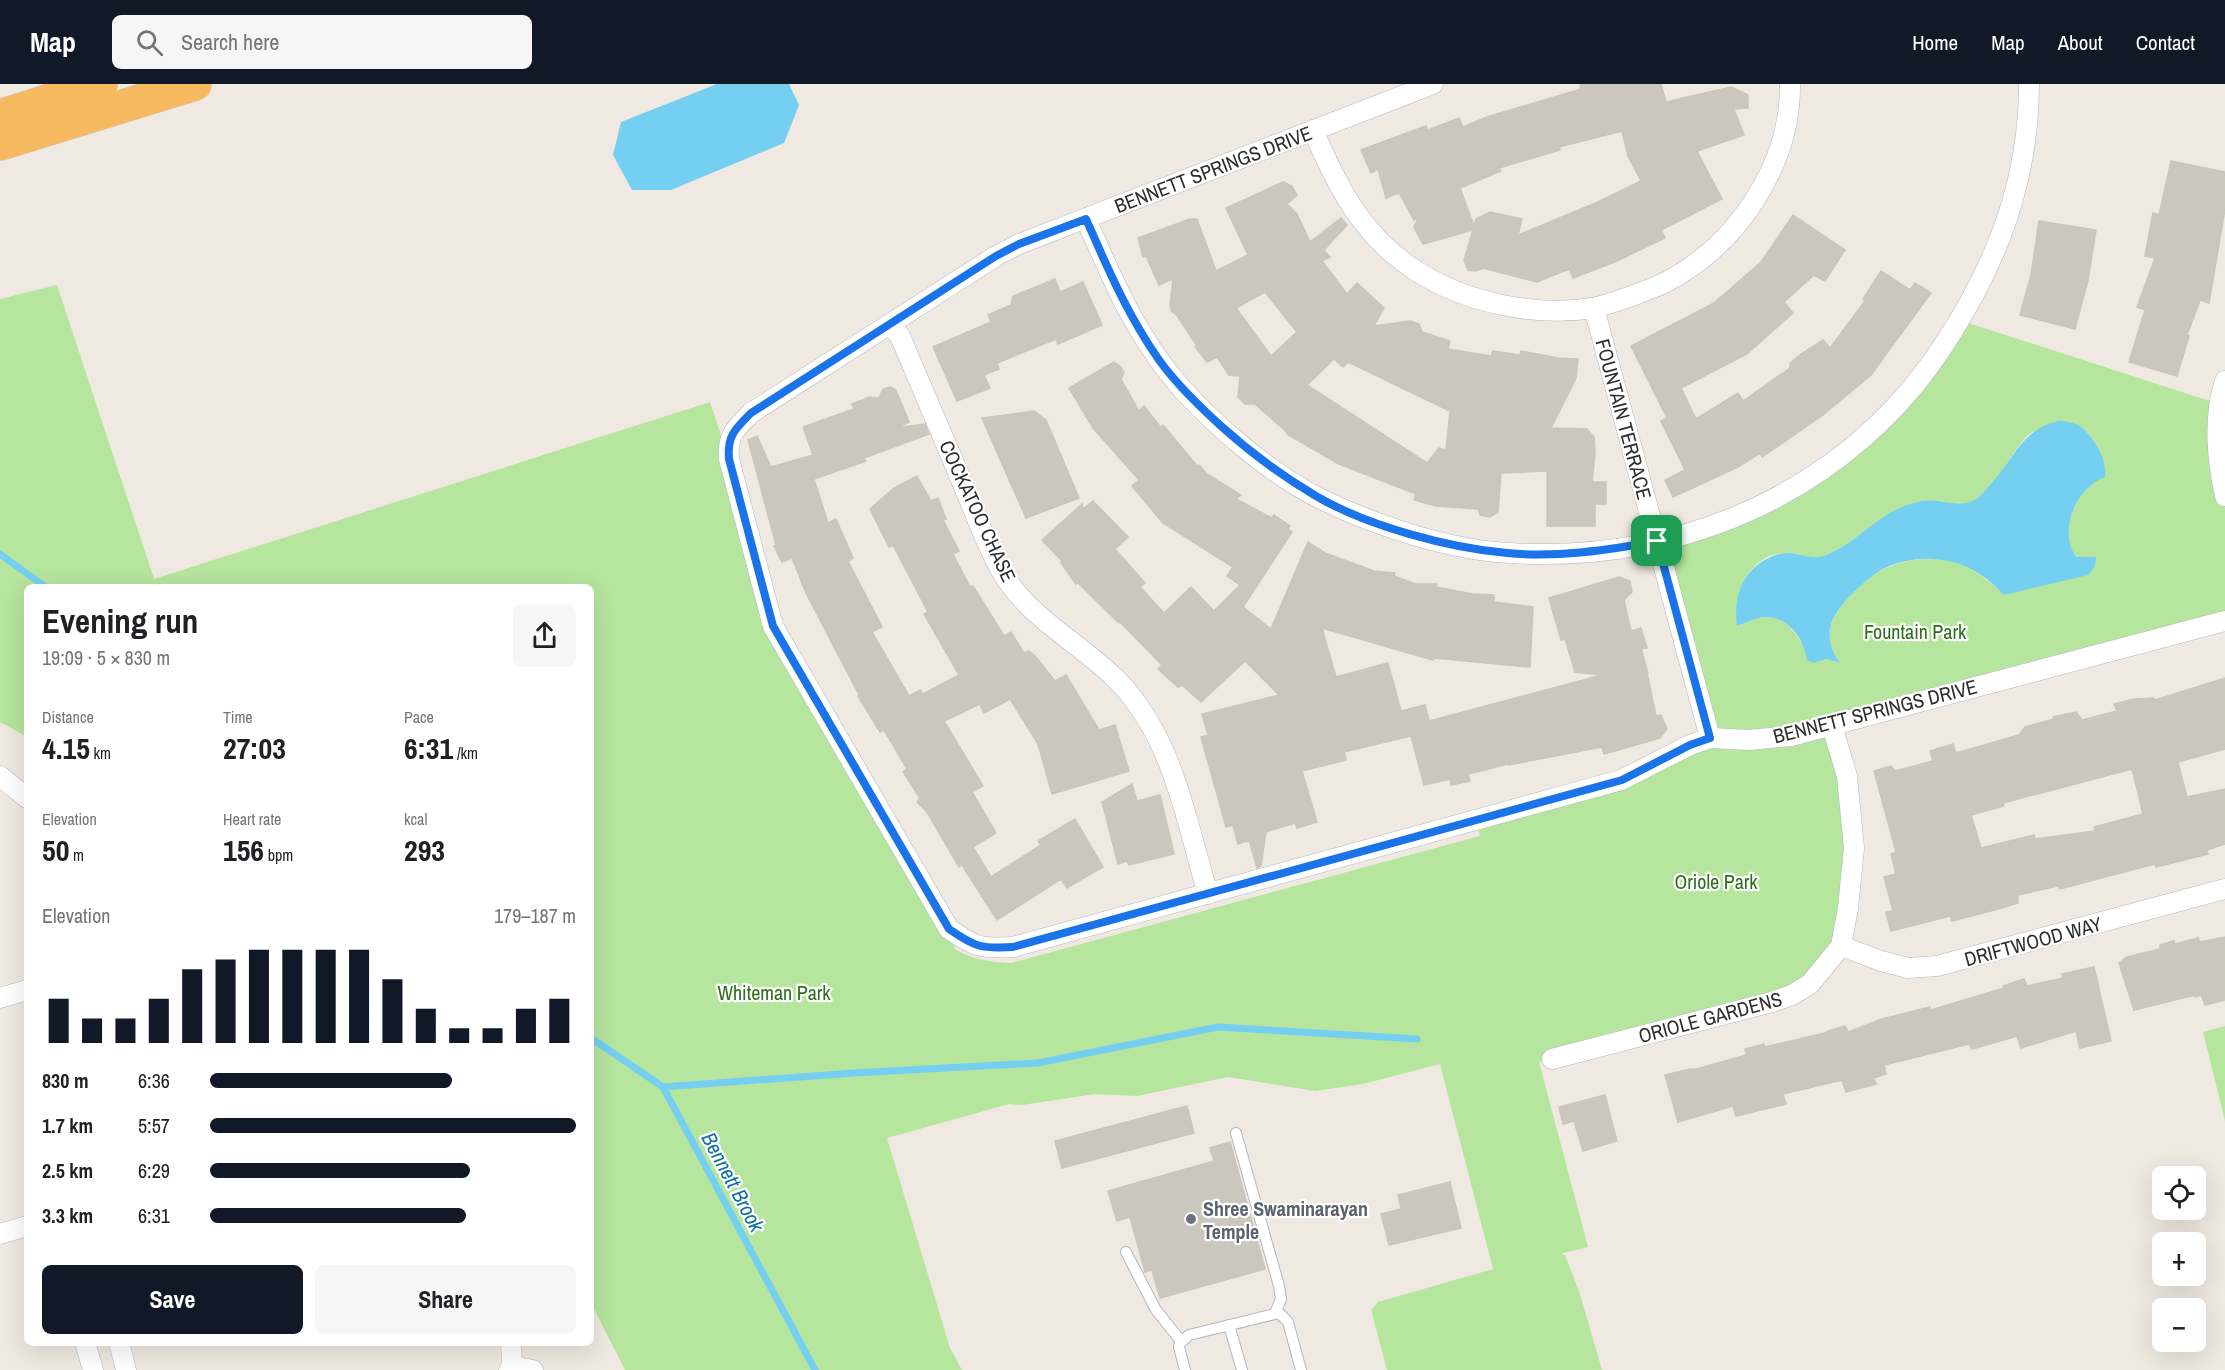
<!DOCTYPE html>
<html lang="en">
<head>
<meta charset="utf-8">
<style>
	:root { --surface:#fff; --page:#f6f6f6; --text:#202124; --muted:#757577; --accent:#111827 }
	body { margin:0; font-family:"Archivo Narrow",sans-serif; background:var(--page); color:var(--text); height:100vh; display:flex; flex-direction:column; font-size:22px; white-space:nowrap }
	* { box-sizing:border-box; margin:0 }
	p { font-size:20px; color:var(--muted) }
	.icon { flex:none; width:33px; height:33px; fill:none; stroke:currentColor; stroke-width:2; stroke-linecap:round; stroke-linejoin:round }
	.map { position:relative; flex:1; overflow:hidden }
	.sheet { position:absolute; left:24px; top:500px; width:570px; height:762px; display:flex; flex-direction:column; background:var(--surface); border-radius:9px; box-shadow:0 6px 24px #0002 }
	.sheet>* { flex:none }
	.controls { position:absolute; left:2152px; top:1082px; display:grid; gap:12px }
	.controls a { display:grid; place-items:center; width:54px; height:54px; border-radius:9px; background:var(--surface); box-shadow:0 6px 24px #0002; font-size:30px }
	.pin { position:absolute; display:grid; place-items:center; width:51px; height:51px; color:#fff; margin:-26px; border-radius:12px; box-shadow:0 3px 9px #0006 }
	.round { display:grid; place-items:center; flex:none; width:63px; height:63px; border-radius:9px; background:var(--page) }
	.summary { display:flex; align-items:center; justify-content:space-between; height:102px; padding:0 18px }
	h1 { font-size:33px; font-weight:700; line-height:45px }
	.metrics { display:grid; grid-template-columns:repeat(3,1fr); gap:9px; height:102px; padding:6px 18px }
	.metrics div { display:grid; align-content:center }
	.metrics b { font-size:30px; font-weight:700 }
	.metrics small { font-size:16px; font-weight:400 }
	.metrics p { font-size:16px }
	.chart { height:168px; padding:12px 18px }
	.chart p { display:flex; justify-content:space-between }
	.chart svg { width:100%; height:108px; margin-top:6px; stroke:var(--accent); stroke-width:6 }
	.cta { display:flex; gap:12px; margin-top:auto; padding:12px 18px }
	.cta a { flex:1; height:69px; border-radius:9px; background:var(--accent); color:#fff; font-size:24px; font-weight:700; line-height:69px; text-align:center }
	.cta a+a { background:var(--page); color:var(--text) }
	ul { padding:0 18px; list-style:none; font-size:20px }
	li { display:grid; grid-template-columns:96px 72px 1fr; align-items:center; height:45px }
	li i { height:15px; border-radius:8px; background:var(--accent) }
	header { display:flex; align-items:center; gap:36px; box-sizing:border-box; height:84px; padding:0 30px; background:var(--accent); color:#fff }
	header strong { font-size:28px }
	nav { display:flex; gap:33px; margin-inline-start:auto; font-size:21px }
	.search { width:420px; height:54px; background:var(--page); display:flex; align-items:center; gap:15px; box-sizing:border-box; padding:0 21px; border-radius:9px; color:var(--muted); font-size:22px }
	.map>svg:first-child { display:block }
	.green { fill:#b6e59e; fill-rule:evenodd }
	.water { fill:#75cff0 }
	.lines { fill:none; stroke-linecap:round; stroke-linejoin:round }
	.stream { stroke:#75cff0; stroke-width:7 }
	.building { fill:#cbc7bf; stroke:#cbc5ba; stroke-width:1.5; fill-rule:evenodd }
	.service-casing { stroke:#b4b7c1; stroke-width:12 }
	.minor-casing { stroke:#b4b7c1; stroke-width:21 }
	.trunk-casing { stroke:#c9c9c9; stroke-width:34 }
	.service { stroke:#fff; stroke-width:10 }
	.minor { stroke:#fff; stroke-width:20 }
	.trunk { stroke:#f8ba60; stroke-width:33 }
	.route-casing { stroke:#fff; stroke-width:12 }
	.route { stroke:#1a73e8; stroke-width:8 }
	.worship-dot { fill:#6b7280; stroke:#fff; stroke-width:2 }
	.labels { text-anchor:middle; dominant-baseline:central; stroke-width:4.5; stroke-linejoin:round; paint-order:stroke }
	.street-label { font-size:20px; fill:#2e2e2e; stroke:#fff }
	.park-label { font-size:20px; fill:#2c6e1b; stroke:#fff }
	.worship-label { font-size:20px; font-weight:bold; fill:#5b616d; stroke:#fff; text-anchor:start }
	.water-label { font-size:21px; font-style:italic; fill:#0d6fa3; stroke:#fff }
</style>
</head>
<body>
<header>
<strong>Map</strong>
<div class="search"><svg class="icon" aria-label="search" viewBox="0 0 24 24"><circle cx="10" cy="10" r="6"/><path d="M15 15l6 6"/></svg>Search here</div>
<nav><a>Home</a><a>Map</a><a>About</a><a>Contact</a></nav>
</header>
<div class="map">
<svg width="2225" height="1286" viewBox="0 0 2225 1286">
	<rect width="100%" height="100%" fill="#efe9e1"/>
	<g class="green">
		<path d="M57,201L154,495L710,318L729,375L765,518L949,845L955,865C973,876 990,878 1011,879L1480,752L1476,736L1621,696L1710,654L1657,457L1701,445L1844,370L1959,236L2219,320L2225,412V537L1833,642L1847,692L1848,824L1822,886L1751,925L1539,978L1588,1163L1560,1170L1565,1171L1579,1207L1602,1286H1387L1371,1226L1378,1218L1493,1185L1440,980L1363,1000L1315,1007L1228,993L1137,1012L1095,1010L1022,1021L1009,1020L887,1054L950,1264L962,1286H625L591,1219V502H27V653L0,638V215ZM2058,337C2074,338 2090,346 2097,362C2101,371 2098,386 2098,396C2074,411 2059,448 2076,474L2095,473L1999,506C1980,489 1960,476 1934,475C1918,474 1899,478 1884,485C1863,495 1828,528 1829,554C1830,563 1835,571 1839,579L1826,575L1814,579C1800,561 1791,527 1760,534C1752,535 1745,539 1738,542C1730,510 1751,468 1787,469C1805,470 1813,479 1831,469C1865,452 1881,427 1921,417C1939,413 1957,425 1974,416C1998,403 2008,372 2026,353C2033,346 2049,341 2058,337Z"/>
		<polygon points="2225,942 2225,1037 2203,948"/>
	</g>
	<g class="water">
		<polygon points="717,0 789,0 799,21 784,59 671,106 632,106 613,71 621,38"/>
		<path d="M2058,337C2066,337 2074,338 2081,343C2095,354 2107,375 2105,393C2076,404 2058,446 2076,473H2096L2095,482L2088,491L2004,511C1985,490 1961,476 1932,475C1918,474 1901,477 1887,483C1876,488 1867,496 1858,504C1834,527 1818,549 1840,579L1826,575L1814,579L1807,576C1804,555 1788,532 1764,533C1755,534 1746,539 1737,542C1733,514 1742,486 1769,474C1775,471 1781,469 1787,469C1804,470 1815,478 1831,469C1866,452 1878,427 1921,417C1939,413 1957,425 1974,416C1982,412 1985,406 1991,400C2015,374 2020,347 2058,337Z"/>
	</g>
	<g class="lines">
		<g class="stream">
			<polyline points="0,470 44,502"/>
			<polyline points="591,954 663,1003 815,1286"/>
			<polyline points="663,1003 854,989 1038,979 1218,943 1417,955"/>
		</g>
	</g>
	<g class="building">
		<path d="M1580,0H1661L1666,18L1731,3L1748,11V24L1734,25L1744,51L1697,67L1722,115L1661,146L1665,154L1617,177L1573,194L1569,185L1537,198L1483,184L1476,187L1468,186L1464,176L1473,146L1423,160L1414,143L1418,134L1414,136L1399,109L1386,114L1378,85L1371,89L1361,66L1426,42L1428,46L1459,34L1463,43L1487,33L1581,5ZM1622,47L1628,72L1641,97L1598,118L1518,151L1522,135L1490,128L1476,135L1474,142L1460,104L1501,87L1499,84L1560,66L1559,63Z"/>
		<polygon points="2171,77 2225,88 2225,125 2209,219 2200,216 2187,251 2189,252 2177,292 2129,278 2145,226 2137,223 2155,174 2145,172 2153,129 2159,131"/>
		<path d="M1283,98L1292,102L1297,111L1287,120L1297,130L1310,158L1341,134L1347,141L1324,166L1330,173L1322,177L1347,210L1357,199L1384,224L1374,242L1410,237L1419,240L1422,248L1450,257L1448,265L1491,272L1493,267L1520,271L1521,267L1558,274L1578,275L1576,294L1551,344L1587,345L1594,353L1595,370L1592,398H1606V420H1595V442H1547V387L1501,389L1498,428L1490,433L1480,431L1478,425L1436,422L1414,416L1416,410L1339,380L1287,350L1288,349L1255,320H1245L1238,313L1240,292L1229,291L1217,273L1207,278L1195,263L1197,262L1176,230L1172,228L1170,222L1173,195L1159,201L1146,172L1143,173L1138,154L1190,135H1197L1216,187L1248,171L1226,124ZM1265,208L1297,248L1271,272L1236,224ZM1334,275L1343,283L1348,278L1450,327L1446,366L1439,364L1427,379L1307,301Z"/>
		<polygon points="1793,131 1845,166 1825,197 1814,191 1784,218 1793,229 1747,270 1681,304 1696,335 1738,309 1743,317 1790,284 1790,279 1801,270 1823,256 1830,264 1865,217 1863,215 1881,187 1910,206 1915,199 1931,209 1871,291 1823,331 1762,373 1760,369 1738,383 1673,413 1665,396 1685,386 1661,337 1667,334 1631,262 1714,219 1761,178"/>
		<polygon points="2039,137 2096,146 2088,196 2075,245 2020,231 2031,191"/>
		<polygon points="1055,195 1060,208 1083,198 1102,241 1058,260 1056,255 997,279 999,285 984,291 990,304 957,317 933,263 991,238 988,231 1011,221 1013,212"/>
		<polygon points="1114,278 1120,282 1124,288 1121,295 1139,327 1144,322 1161,344 1163,341 1197,382 1199,381 1207,390 1241,411 1236,415 1272,434 1274,431 1290,442 1288,445 1292,448 1243,523 1271,545 1308,458 1325,469 1374,487 1395,489 1394,492 1416,500 1437,500 1436,503 1473,510 1494,511 1494,518 1533,523 1530,583 1434,574 1433,576 1322,544 1336,593 1388,579 1401,627 1425,621 1429,637 1602,591 1575,588 1565,555 1561,556 1549,514 1619,493 1630,497 1632,508 1624,516 1631,547 1641,544 1647,564 1641,565 1648,589 1647,589 1656,632 1661,631 1667,645 1660,654 1604,670 1602,663 1509,681 1508,680 1468,690 1470,697 1451,701 1450,695 1424,701 1411,652 1344,668 1346,676 1302,687 1317,738 1297,744 1295,739 1266,748 1261,782 1257,784 1249,756 1238,760 1233,741 1226,743 1201,653 1208,651 1202,630 1279,611 1245,577 1201,618 1182,601 1178,603 1158,585 1162,581 1120,538 1119,539 1078,499 1076,500 1061,479 1062,477 1042,456 1082,420 1083,425 1093,417 1128,453 1115,465 1145,499 1140,503 1164,529 1191,503 1214,527 1240,501 1227,492 1233,483 1163,439 1132,402 1139,396 1093,344 1069,304"/>
		<polygon points="890,303 896,306 909,338 896,344 925,340 929,350 864,374 866,377 814,395 828,439 836,435 853,474 848,477 882,543 872,548 909,612 920,606 923,610 959,591 924,530 928,528 893,461 889,463 870,425 894,404 917,392 931,417 938,414 946,435 943,436 959,467 953,470 970,503 973,502 1004,552 1011,548 1024,569 1029,567 1036,573 1055,597 1066,591 1099,646 1115,641 1129,687 1052,710 1038,660 1010,615 984,629 980,620 944,637 983,702 972,708 996,749 973,763 991,793 1041,761 1038,757 1075,735 1103,783 1067,804 1061,795 997,836 962,781 959,783 927,728 917,718 920,714 903,688 907,685 884,646 880,648 858,612 859,611 806,509 792,474 782,478 774,462 776,461 748,356 757,352 771,383 813,371 803,343 854,325 852,320 870,313 879,314 883,305"/>
		<polygon points="1034,327 1046,336 1079,414 1026,434 982,334"/>
		<path d="M2225,594V665L2178,678L2187,713L2225,705V760L2207,766L2208,770L2156,783L2155,780L2060,805L2058,802L2018,811V819L2002,824L1952,837L1950,832L1891,847L1886,828L1893,827L1884,793L1896,790L1891,770L1896,768L1874,687L1891,682L1895,687L1933,677L1930,667L1953,660L1956,669L2019,651L2025,643L2054,635L2053,633L2076,628L2082,636L2117,627L2114,620L2134,615L2153,614L2155,616ZM2132,685L2143,730L2094,743L2095,747L2035,755L2034,751L1981,764L1971,731L2004,722L2003,719Z"/>
		<polygon points="1132,700 1137,717 1160,711 1174,770 1129,781 1127,777 1118,780 1102,718"/>
		<polygon points="2225,853 2225,916 2205,921 2201,911 2195,913 2195,911 2134,926 2119,879 2127,873 2160,865 2160,861 2174,857 2175,860 2198,854 2200,858"/>
		<polygon points="2094,883 2111,957 2080,964 2076,947 2021,964 2017,952 1972,965 1969,960 1884,981 1886,990 1874,994 1876,1000 1846,1008 1842,996 1783,1010 1786,1020 1736,1032 1733,1022 1678,1038 1665,991 1690,985 1697,985 1746,971 1745,965 1764,960 1765,963 1829,948 1828,947 1845,942 1848,948 1882,935 1930,923 1931,926 2004,904 2003,902 2024,895 2027,902 2063,894 2062,890"/>
		<polygon points="1605,1011 1617,1057 1583,1067 1574,1037 1563,1040 1559,1023"/>
		<polygon points="1187,1022 1194,1049 1062,1084 1055,1057"/>
		<polygon points="1230,1058 1265,1185 1160,1214 1152,1186 1145,1188 1130,1133 1117,1137 1108,1107 1214,1077 1210,1064"/>
		<polygon points="1450,1098 1461,1144 1389,1161 1381,1130 1401,1125 1398,1111"/>
	</g>
	<g class="lines">
		<g class="service-casing">
			<g id="service">
				<polyline points="1236,1049 1279,1202 1281,1215 1275,1229"/>
				<polyline points="1126,1168 1156,1226 1181,1257"/>
				<polyline points="1229,1241 1242,1286"/>
				<polyline points="1185,1286 1179,1263 1180,1259 1189,1251 1279,1229 1288,1238 1301,1286"/>
			</g>
		</g>
		<g class="minor-casing">
			<g id="minor">
				<path d="M1433,0L1019,160L996,172L751,329C735,345 727,352 729,375L773,542L949,845C975,863 981,865 1013,863L1621,696L1690,661L1710,654L1749,656L1791,652L2225,537"/>
				<path d="M1313,46C1337,102 1362,152 1415,186C1465,219 1535,233 1593,224C1608,221 1623,215 1637,210C1646,206 1657,203 1666,198C1737,161 1791,81 1790,0"/>
				<path d="M1086,135C1112,195 1138,256 1183,306C1220,346 1272,391 1321,415C1376,442 1449,466 1510,469C1685,480 1852,405 1947,256C1998,177 2029,95 2029,0"/>
				<polyline points="1594,224 1710,654"/>
				<path d="M889,240L900,252C921,302 943,352 964,403C976,431 987,463 1003,490C1031,536 1082,560 1119,598C1174,656 1186,737 1208,810"/>
				<path d="M2225,297C2213,334 2217,374 2225,412"/>
				<polyline points="0,692 27,714"/>
				<polyline points="1841,862 1881,877 1908,884 1937,882 2225,805"/>
				<polyline points="0,914 27,906"/>
				<polyline points="1552,975 1772,918 1792,911 1810,900 1841,862 1848,824 1854,764 1847,692 1832,642"/>
				<polyline points="0,1150 27,1142"/>
				<polyline points="85,1258 93,1286"/>
				<polyline points="119,1258 126,1286"/>
				<polyline points="512,1282 533,1286"/>
				<polyline points="509,1286 512,1282 511,1258"/>
			</g>
		</g>
		<g class="trunk-casing">
			<g id="trunk">
				<polyline points="0,32 101,0"/>
				<polyline points="0,60 195,0"/>
			</g>
		</g>
		<use href="#service" class="service"/>
		<use href="#minor" class="minor"/>
		<use href="#trunk" class="trunk"/>
	</g>
	<g class="lines">
		<g class="route-casing">
			<path id="route" d="M1086,135C1108,185 1127,230 1159,276C1177,301 1199,322 1221,342C1251,369 1282,392 1316,412C1367,442 1449,464 1507,469C1557,474 1609,466 1657,457L1710,654L1690,661L1622,696L1013,863C981,865 975,863 949,845L773,542L729,375C727,352 735,345 751,329L996,172L1019,160Z"/>
		</g>
		<use href="#route" class="route"/>
	</g>
	<circle class="worship-dot" cx="1191" cy="1135" r="6"/>
	<g class="labels">
		<g class="street-label">
			<text transform="translate(1213 85) rotate(-21)">BENNETT SPRINGS DRIVE</text>
			<text transform="translate(1624 335) rotate(75)">FOUNTAIN TERRACE</text>
			<text transform="translate(978 427) rotate(65)">COCKATOO CHASE</text>
			<text transform="translate(1875 627) rotate(-14)">BENNETT SPRINGS DRIVE</text>
			<text transform="translate(2033 857) rotate(-15)">DRIFTWOOD WAY</text>
			<text transform="translate(1710 933) rotate(-15)">ORIOLE GARDENS</text>
		</g>
		<g class="park-label">
			<text x="1915" y="547">Fountain Park</text>
			<text x="1716" y="797">Oriole Park</text>
			<text x="774" y="908">Whiteman Park</text>
		</g>
		<g class="worship-label">
			<text x="1203" y="1124">Shree Swaminarayan<tspan x="1203" dy="23">Temple</tspan></text>
		</g>
		<g class="water-label">
			<text transform="translate(733 1098) rotate(62)">Bennett Brook</text>
		</g>
	</g>
</svg>
<div class="controls">
<a><svg class="icon" aria-label="locate" viewBox="0 0 24 24"><circle cx="12" cy="12" r="6"/><path d="M12 2v4M12 18v4M2 12h4M18 12h4"/></svg></a>
<a>+</a>
<a>−</a>
</div>
<div class="pin" style="left:1657px;top:457px;background:#1e9e55"><svg class="icon" aria-label="arrive" viewBox="0 0 24 24"><path d="M6 21V4h12l-3 4 3 4H6"/></svg></div>
<section class="sheet">
<div class="summary"><div><h1>Evening run</h1><p>19:09 · 5 × 830 m</p></div><a class="round"><svg class="icon" aria-label="share" viewBox="0 0 24 24"><path d="M12 15V3M7 8l5-5 5 5M5 13v7h14v-7"/></svg></a></div>
<div class="metrics">
<div><p>Distance</p><b>4.15<small> km</small></b></div>
<div><p>Time</p><b>27:03</b></div>
<div><p>Pace</p><b>6:31<small> /km</small></b></div>
</div>
<div class="metrics">
<div><p>Elevation</p><b>50<small> m</small></b></div>
<div><p>Heart rate</p><b>156<small> bpm</small></b></div>
<div><p>kcal</p><b>293</b></div>
</div>
<div class="chart"><p><span>Elevation</span>179–187 m</p>
<svg viewBox="0 0 160 44" preserveAspectRatio="none"><path d="M5 44V26M15 44V34M25 44V34M35 44V26M45 44V14M55 44V10M65 44V6M75 44V6M85 44V6M95 44V6M105 44V18M115 44V30M125 44V38M135 44V38M145 44V30M155 44V26"/></svg>
</div>
<ul>
<li><b>830 m</b>6:36<i style="width:66%"></i></li>
<li><b>1.7 km</b>5:57<i style="width:100%"></i></li>
<li><b>2.5 km</b>6:29<i style="width:71%"></i></li>
<li><b>3.3 km</b>6:31<i style="width:70%"></i></li>
</ul>
<div class="cta"><a>Save</a><a>Share</a></div>
</section>
</div>
</body>
</html>
